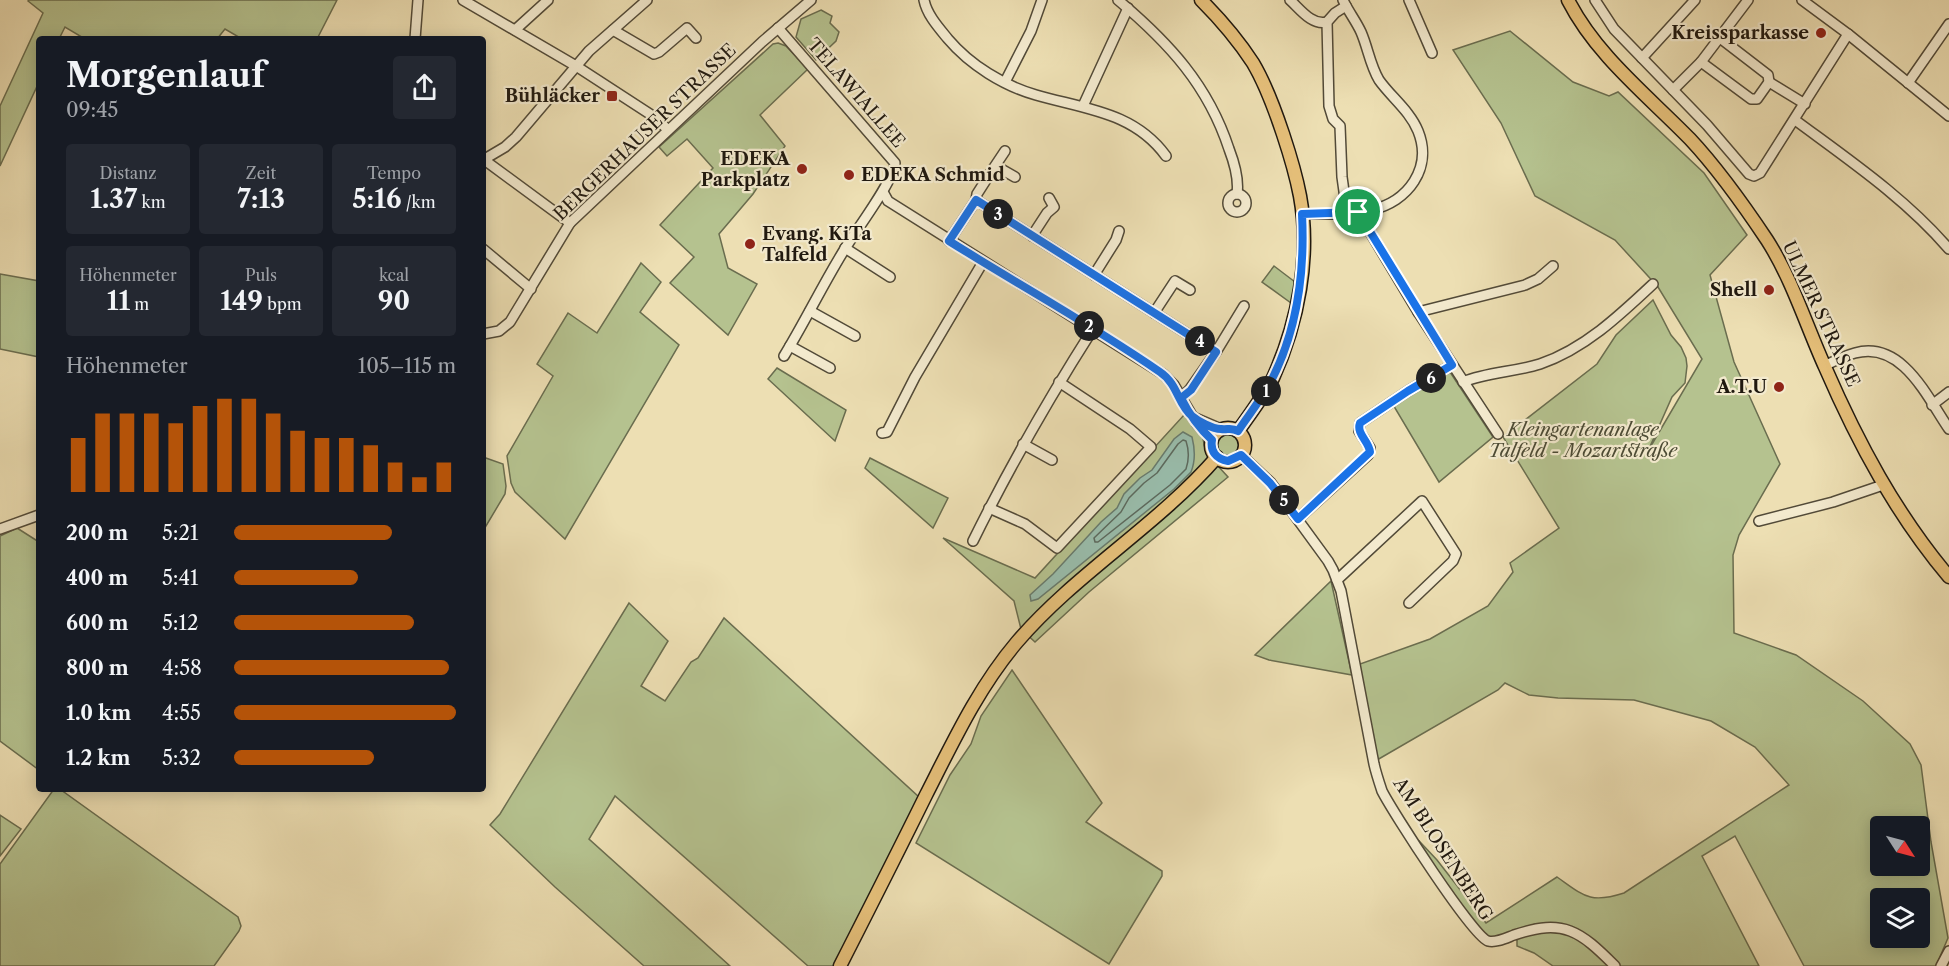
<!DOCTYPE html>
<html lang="de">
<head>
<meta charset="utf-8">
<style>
	:root { --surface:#171b24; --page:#242831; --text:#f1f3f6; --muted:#9ea1a6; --accent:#b45309 }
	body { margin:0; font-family:"Libre Caslon Text",serif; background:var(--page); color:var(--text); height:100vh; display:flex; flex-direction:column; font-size:22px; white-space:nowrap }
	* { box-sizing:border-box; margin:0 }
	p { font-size:20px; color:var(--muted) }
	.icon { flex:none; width:33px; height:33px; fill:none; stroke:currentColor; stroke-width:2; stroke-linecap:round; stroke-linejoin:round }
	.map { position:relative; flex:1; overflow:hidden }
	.panel { position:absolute; left:36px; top:36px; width:450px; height:756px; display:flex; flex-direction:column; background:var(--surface); border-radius:6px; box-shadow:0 3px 15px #0003 }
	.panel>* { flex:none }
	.needle { width:39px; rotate:126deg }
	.buttons { position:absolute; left:1870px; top:816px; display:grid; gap:12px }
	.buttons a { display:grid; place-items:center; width:60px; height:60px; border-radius:6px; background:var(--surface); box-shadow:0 3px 15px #0003; font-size:30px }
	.pin { position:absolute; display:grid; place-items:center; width:51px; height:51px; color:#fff; margin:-26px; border:3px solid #fff; border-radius:50%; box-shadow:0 2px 6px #0007 }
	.km { position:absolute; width:30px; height:30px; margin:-15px; border-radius:50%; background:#222; color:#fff; font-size:16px; line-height:30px; text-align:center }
	.round { display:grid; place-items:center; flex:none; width:63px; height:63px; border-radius:6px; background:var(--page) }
	.head { display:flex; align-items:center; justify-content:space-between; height:102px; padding:0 30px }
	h1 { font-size:33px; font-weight:700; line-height:45px }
	.metrics { display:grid; grid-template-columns:repeat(3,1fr); gap:9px; height:102px; padding:6px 30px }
	.metrics div { display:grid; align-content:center; border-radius:6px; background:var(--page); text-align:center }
	.metrics b { font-size:26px; font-weight:700 }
	.metrics small { font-size:16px; font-weight:400 }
	.metrics p { font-size:16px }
	.chart { height:168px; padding:12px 30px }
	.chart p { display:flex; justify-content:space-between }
	.chart svg { width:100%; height:108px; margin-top:6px; stroke:var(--accent); stroke-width:6 }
	ul { padding:0 30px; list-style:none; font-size:20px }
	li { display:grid; grid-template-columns:96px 72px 1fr; align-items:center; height:45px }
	li i { height:15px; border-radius:8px; background:var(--accent) }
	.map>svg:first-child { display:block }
	.green { fill:#b5c28f; stroke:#6a6d4f; stroke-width:1.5; fill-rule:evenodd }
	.water { fill:#99bdac; stroke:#687b6d; stroke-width:1.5 }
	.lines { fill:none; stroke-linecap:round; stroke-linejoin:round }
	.shore { stroke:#5c6a5e; stroke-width:1.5 }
	.minor-casing { stroke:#524a38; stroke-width:12 }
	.major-casing { stroke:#1f180f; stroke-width:15 }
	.minor { stroke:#f3eace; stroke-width:9 }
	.major { stroke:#e6c07a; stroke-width:12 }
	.route-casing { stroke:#fff; stroke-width:12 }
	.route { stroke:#1a73e8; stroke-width:8 }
	.poi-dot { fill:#8f2418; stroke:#f3eace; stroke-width:2 }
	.labels { text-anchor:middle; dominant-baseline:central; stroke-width:4.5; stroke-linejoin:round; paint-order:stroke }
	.poi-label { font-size:18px; font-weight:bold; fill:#1f180f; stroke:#f3eace; text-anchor:end }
	.street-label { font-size:18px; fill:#1f180f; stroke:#f3eace }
	.park-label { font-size:18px; font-style:italic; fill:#4c4b35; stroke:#f3eace }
</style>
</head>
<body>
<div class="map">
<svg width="1949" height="966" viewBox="0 0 1949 966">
	<rect width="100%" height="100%" fill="#eddfb3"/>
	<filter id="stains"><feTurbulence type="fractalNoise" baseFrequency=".00333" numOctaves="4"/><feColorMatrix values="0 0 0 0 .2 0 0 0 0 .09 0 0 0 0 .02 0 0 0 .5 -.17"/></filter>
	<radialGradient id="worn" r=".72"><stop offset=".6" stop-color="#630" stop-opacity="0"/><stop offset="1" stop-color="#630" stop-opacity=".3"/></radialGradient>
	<g class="green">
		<polygon points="29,0 337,0 317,39 242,39 225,29 217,39 85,39 65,27 59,39 39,39 39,82 0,166 0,106 43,13 28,1"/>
		<polygon points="821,10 832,16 830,23 839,32 836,41 816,60 796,37 801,19"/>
		<path d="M1510,31L1573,82L1609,96L1618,92L1704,173L1747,235L1710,275L1734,362L1780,464L1739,535L1733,555L1734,633L1796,655L1863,701L1910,744L1921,765L1931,842L1948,938L1936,966H1804L1735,836L1702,856L1759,966H1617L1560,925L1535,924L1493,939L1479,931L1421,847L1420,842L1437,860L1486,923L1557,877C1584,896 1590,904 1624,893L1789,785L1755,747L1711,721L1634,700L1558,698L1529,695L1505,683L1498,690L1377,760L1358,676L1360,664L1430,639L1488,606L1513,572L1510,563L1559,528L1503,437L1597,364L1616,335L1653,300L1671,335L1681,347L1686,358L1687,366L1685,383L1672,397L1648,451L1702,359L1658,287L1615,240L1535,196L1501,123L1453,50ZM1881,826H1920V866H1881ZM1881,898H1920V938H1881Z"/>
		<polygon points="778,43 786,46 808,69 760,115 785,146 753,194 719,234 728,268 757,284 728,335 670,283 694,257 660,225 713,168 687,139 667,156 659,147 773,44"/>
		<polygon points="641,263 661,282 640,312 679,345 565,539 515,492 511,483 507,456 553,376 537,364 568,313 597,333"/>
		<polygon points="1274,266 1295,282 1291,303 1262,282"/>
		<polygon points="0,274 39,281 39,357 0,349"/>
		<polygon points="777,368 846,410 835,441 768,379"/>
		<polygon points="1450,372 1493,437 1439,482 1392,403 1410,392"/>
		<polygon points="1184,415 1202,434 1206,453 1228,477 1089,592 1035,642 1021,629 1014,601 943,538 1035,578"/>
		<circle cx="1228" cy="445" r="12"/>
		<polygon points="483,457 503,464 506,486 505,494 483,531"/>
		<polygon points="870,458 948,498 933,528 865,468"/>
		<polygon points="17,528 39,542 39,770 0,741 0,536"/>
		<polygon points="1331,581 1352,675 1269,660 1255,655"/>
		<polygon points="629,603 668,641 641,686 665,701 691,662 698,658 724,618 920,798 835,966 808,966 615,796 589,839 730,966 644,966 555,887 490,825 500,814"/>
		<polygon points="1012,670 1102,803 1086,822 1162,871 1162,876 1109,964 916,843 950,775 971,744 981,716"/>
		<polygon points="54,789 61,790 238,917 241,926 239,931 214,966 0,966 0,864"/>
		<polygon points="0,815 21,829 0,856"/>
		<polygon points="1536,930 1571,933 1613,966 1553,966 1534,953 1517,946 1517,936"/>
	</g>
	<path class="water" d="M1183,432L1192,437C1195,449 1196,460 1191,472L1174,489L1038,599L1031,601L1030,595L1053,574L1101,522L1117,508L1124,494L1140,478L1152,470L1174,439Z"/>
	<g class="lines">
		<path class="shore" d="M1183,440L1186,441C1189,450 1189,460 1186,469L1170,485L1098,542H1095L1094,538L1121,512L1129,498L1144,483L1157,473L1178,444Z"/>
		<g class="minor-casing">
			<g id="minor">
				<polyline points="463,0 576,66 656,118 668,130"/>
				<path d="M924,0C927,15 939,28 948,39C970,65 1004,86 1036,95C1085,109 1134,112 1166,156"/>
				<path d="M1118,0C1169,43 1208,85 1229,149C1234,162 1239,180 1237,194"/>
				<path d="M1290,0C1300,9 1312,26 1327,22"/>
				<polyline points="1409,0 1432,53"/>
				<polyline points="1595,0 1614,29 1707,125 1749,174 1754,176 1760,173 1848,34"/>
				<polyline points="1802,0 1848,34 1949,116"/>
				<polyline points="1346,6 1335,13 1327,22 1329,106 1333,119 1340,126 1342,177 1347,213"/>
				<path d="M778,28L895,163C894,180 857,229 846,247C824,282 806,320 784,356"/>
				<polyline points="515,30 548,0"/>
				<polyline points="613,30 654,54 659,52 687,28 696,38"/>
				<polyline points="415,39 418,0"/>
				<polyline points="1642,58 1695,0"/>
				<polyline points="1701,62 1751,99 1757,99 1769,82 1768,75 1720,38"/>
				<polyline points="1005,82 1031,31 1042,0"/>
				<polyline points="1769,82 1805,104"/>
				<polyline points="1908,83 1949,24"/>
				<polyline points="1673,90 1701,62 1748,0"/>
				<polyline points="1083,106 1128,8"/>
				<path d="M1795,120C1849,160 1905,198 1949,249"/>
				<polyline points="483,159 570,223"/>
				<polyline points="483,160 505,147 516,137 589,51 647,0"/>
				<polyline points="993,169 1005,151"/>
				<polyline points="883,192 888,201 1163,374 1174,385 1197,424 1212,440"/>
				<circle cx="1237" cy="203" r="9"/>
				<polyline points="976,200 977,194 993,169 1001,169 1015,177"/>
				<polyline points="1358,212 1418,312 1498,434"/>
				<path d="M1302,214C1325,214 1349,215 1371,210C1408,202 1433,168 1418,131C1410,111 1391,97 1379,80C1370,65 1368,48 1361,32C1356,21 1348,11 1343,0"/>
				<polyline points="1032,236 1047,213 1054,207 1049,198"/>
				<polyline points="949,241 976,200 1216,352 1190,389 1181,398"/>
				<polyline points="845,248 890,277"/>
				<polyline points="483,249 531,289"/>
				<polyline points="1094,275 1116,240 1119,231"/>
				<polyline points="810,311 855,336"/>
				<polyline points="1418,312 1525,285 1538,279 1553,266"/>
				<polyline points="1154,313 1175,281 1190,290"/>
				<polyline points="483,334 499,331 510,322 570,223 762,42 811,0"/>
				<polyline points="790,346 830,368"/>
				<polyline points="1216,352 1244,306"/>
				<path d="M1824,366C1834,361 1844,356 1855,353C1902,340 1927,397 1949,429"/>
				<path d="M1463,382C1487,372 1515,372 1540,364C1584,349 1619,316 1653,284"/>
				<polyline points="1932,405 1949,392"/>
				<polyline points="1193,417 1221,429"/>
				<polyline points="882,433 887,432 915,377 983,262"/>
				<polyline points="1023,444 1052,460"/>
				<path d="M1241,455L1271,483L1328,561L1333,570L1341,591L1374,764C1376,773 1379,782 1382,791C1392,811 1473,937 1488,941C1496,943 1506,938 1514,935C1564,918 1580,931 1615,966"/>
				<polyline points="989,508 1025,524 1057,548 1151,447 1130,429 1059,382"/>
				<polyline points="1298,519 1368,455 1370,448 1359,431 1360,423 1408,391 1452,365"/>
				<polyline points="1759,521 1833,502 1883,485"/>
				<polyline points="0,529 39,515"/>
				<path d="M973,541C1009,468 1049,398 1093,329"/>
				<polyline points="1337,580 1422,501 1456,554 1453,561 1409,603"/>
				<polyline points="1941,966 1949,951"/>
			</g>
		</g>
		<g class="major-casing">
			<g id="major">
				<path d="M1201,0C1220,19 1238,40 1253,63C1266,85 1275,110 1283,134C1290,155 1296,175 1300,196C1311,256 1298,323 1273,378C1263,397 1250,414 1238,431"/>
				<path d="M1568,0C1596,55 1647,95 1690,139C1719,170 1743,204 1767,240C1792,279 1806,325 1825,367C1858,443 1896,514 1949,577"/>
				<circle cx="1228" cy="445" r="17"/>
				<path d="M840,966C869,909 898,852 926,795C953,742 978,688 1017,642C1076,573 1157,526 1217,457"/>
			</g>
		</g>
		<use href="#minor" class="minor"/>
		<use href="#major" class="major"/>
	</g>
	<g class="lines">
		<g class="route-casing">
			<path id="route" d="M1358,212L1302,214C1305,273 1297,333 1269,385C1260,401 1248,416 1238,431C1231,427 1228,430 1221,429C1212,429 1198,421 1192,416C1178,405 1178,384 1160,372C1092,325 1019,285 949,241L976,200L1216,352L1191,390L1181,398C1189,414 1199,428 1212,440C1210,451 1216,459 1228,461L1241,455L1270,483L1298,519L1370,452C1369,441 1356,434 1360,423L1408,391L1452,365L1358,212"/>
		</g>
		<use href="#route" class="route"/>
	</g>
	<g class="poi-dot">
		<circle cx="1821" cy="33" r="6"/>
		<rect x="606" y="90" width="12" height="12" rx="3"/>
		<circle cx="802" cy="169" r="6"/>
		<circle cx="849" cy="175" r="6"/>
		<circle cx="750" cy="244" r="6"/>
		<circle cx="1769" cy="290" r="6"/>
		<circle cx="1779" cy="387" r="6"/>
	</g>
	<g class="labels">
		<g class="poi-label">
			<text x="1809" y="33">Kreissparkasse</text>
			<text x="600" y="96">Bühläcker</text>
			<text x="790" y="159">EDEKA<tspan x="790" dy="21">Parkplatz</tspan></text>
			<text x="861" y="175" text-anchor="start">EDEKA Schmid</text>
			<text x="762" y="234" text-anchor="start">Evang. KiTa<tspan x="762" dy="21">Talfeld</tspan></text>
			<text x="1757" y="290">Shell</text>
			<text x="1767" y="387">A.T.U</text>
		</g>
		<g class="street-label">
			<text transform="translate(856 93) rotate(49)">TELAWIALLEE</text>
			<text transform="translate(645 132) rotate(-44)">BERGERHAUSER STRASSE</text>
			<text transform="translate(1821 314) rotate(65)">ULMER STRASSE</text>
			<text transform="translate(1443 849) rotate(57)">AM BLOSENBERG</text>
		</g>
		<g class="park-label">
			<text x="1583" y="430">Kleingartenanlage<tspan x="1583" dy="21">Talfeld - Mozartstraße</tspan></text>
		</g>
	</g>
	<rect width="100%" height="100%" filter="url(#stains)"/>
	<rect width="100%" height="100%" fill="url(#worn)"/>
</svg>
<div class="buttons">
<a><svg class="needle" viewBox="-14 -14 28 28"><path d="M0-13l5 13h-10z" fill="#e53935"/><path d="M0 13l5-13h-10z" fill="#9ea1a6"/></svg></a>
<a><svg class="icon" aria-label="layers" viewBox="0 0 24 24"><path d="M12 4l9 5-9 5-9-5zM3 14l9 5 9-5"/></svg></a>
</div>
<div class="pin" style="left:1358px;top:212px;background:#1e9e55"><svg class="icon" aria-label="arrive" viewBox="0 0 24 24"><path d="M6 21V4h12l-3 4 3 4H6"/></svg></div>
<b class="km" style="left:1266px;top:391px">1</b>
<b class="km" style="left:1089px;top:326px">2</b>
<b class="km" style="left:998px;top:214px">3</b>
<b class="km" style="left:1200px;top:341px">4</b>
<b class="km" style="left:1284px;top:500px">5</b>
<b class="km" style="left:1431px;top:378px">6</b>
<section class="panel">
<div class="head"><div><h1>Morgenlauf</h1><p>09:45</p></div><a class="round"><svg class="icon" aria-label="share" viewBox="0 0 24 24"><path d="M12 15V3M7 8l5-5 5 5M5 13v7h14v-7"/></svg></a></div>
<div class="metrics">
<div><p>Distanz</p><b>1.37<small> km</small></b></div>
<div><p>Zeit</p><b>7:13</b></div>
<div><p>Tempo</p><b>5:16<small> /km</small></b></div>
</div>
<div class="metrics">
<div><p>Höhenmeter</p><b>11<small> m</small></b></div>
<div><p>Puls</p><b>149<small> bpm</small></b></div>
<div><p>kcal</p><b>90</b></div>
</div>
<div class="chart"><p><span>Höhenmeter</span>105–115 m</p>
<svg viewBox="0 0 160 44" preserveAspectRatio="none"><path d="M5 44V22M15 44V12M25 44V12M35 44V12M45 44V16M55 44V9M65 44V6M75 44V6M85 44V12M95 44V19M105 44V22M115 44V22M125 44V25M135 44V32M145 44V38M155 44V32"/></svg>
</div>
<ul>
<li><b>200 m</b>5:21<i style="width:71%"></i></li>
<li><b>400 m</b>5:41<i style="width:56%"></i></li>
<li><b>600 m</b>5:12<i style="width:81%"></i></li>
<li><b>800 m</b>4:58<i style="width:97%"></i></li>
<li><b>1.0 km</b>4:55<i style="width:100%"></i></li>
<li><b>1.2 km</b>5:32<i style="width:63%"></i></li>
</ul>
</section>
</div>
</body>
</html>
